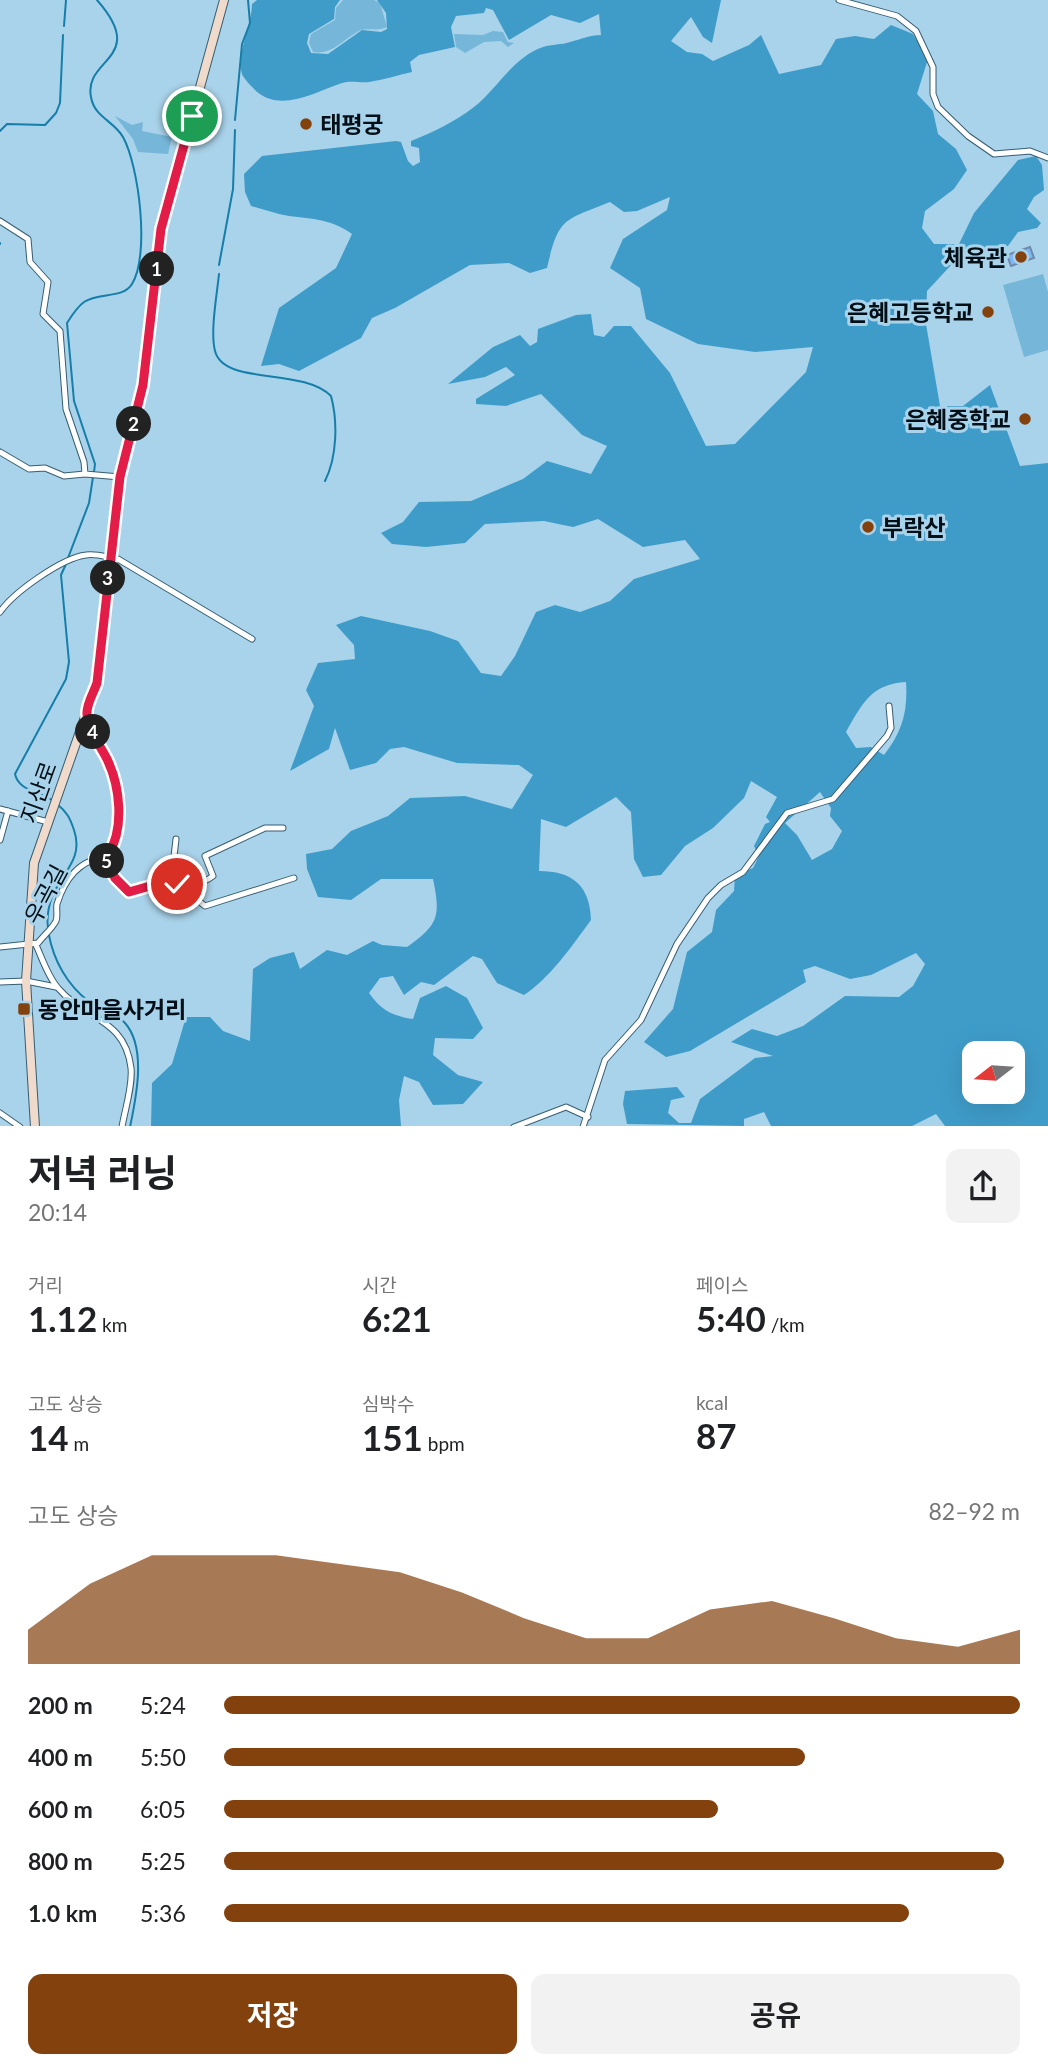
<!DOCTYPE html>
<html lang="ko">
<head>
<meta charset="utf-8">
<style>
	:root { --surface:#fff; --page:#f2f2f2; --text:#202124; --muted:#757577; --accent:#83410d }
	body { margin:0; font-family:Lato,"Noto Sans KR",sans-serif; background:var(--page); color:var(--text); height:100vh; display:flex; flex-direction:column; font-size:26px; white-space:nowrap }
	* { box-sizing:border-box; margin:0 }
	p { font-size:23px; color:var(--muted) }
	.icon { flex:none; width:38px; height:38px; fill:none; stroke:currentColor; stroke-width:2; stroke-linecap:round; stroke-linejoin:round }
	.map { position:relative; height:1126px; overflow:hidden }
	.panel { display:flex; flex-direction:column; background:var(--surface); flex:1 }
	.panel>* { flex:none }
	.needle { width:46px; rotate:253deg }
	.controls { position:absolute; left:962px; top:1041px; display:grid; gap:14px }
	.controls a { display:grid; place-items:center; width:63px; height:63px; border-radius:14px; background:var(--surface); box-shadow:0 7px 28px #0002; font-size:35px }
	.pin { position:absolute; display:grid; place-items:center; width:60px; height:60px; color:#fff; margin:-30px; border:4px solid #fff; border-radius:50%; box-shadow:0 2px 7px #0007 }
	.km { position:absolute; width:35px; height:35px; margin:-18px; border-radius:50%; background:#222; color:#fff; font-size:19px; line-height:35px; text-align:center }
	.round { display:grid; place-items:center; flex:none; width:74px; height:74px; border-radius:14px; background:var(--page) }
	.overview { display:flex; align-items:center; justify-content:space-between; height:119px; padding:0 28px }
	h1 { font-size:38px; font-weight:700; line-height:52px }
	.stats { display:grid; grid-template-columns:repeat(3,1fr); gap:10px; height:119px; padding:7px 28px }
	.stats div { display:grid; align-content:center }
	.stats b { font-size:35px; font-weight:700 }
	.stats small { font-size:19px; font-weight:400 }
	.stats p { font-size:19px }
	.chart { height:196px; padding:14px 28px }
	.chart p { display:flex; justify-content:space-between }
	.chart svg { width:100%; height:126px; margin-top:7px; fill:var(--accent); opacity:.7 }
	.button { display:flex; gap:14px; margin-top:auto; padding:14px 28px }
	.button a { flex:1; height:80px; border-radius:14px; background:var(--accent); color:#fff; font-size:28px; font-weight:700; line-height:80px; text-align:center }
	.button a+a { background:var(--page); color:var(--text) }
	ul { padding:0 28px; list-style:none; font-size:23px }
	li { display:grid; grid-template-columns:112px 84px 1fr; align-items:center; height:52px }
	li i { height:18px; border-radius:9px; background:var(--accent) }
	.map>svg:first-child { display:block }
	.green { fill:#76b6d8 }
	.forest { fill:#3f9cc9; fill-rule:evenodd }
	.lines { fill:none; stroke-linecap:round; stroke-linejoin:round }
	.stream { stroke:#157ea9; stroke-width:2 }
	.building { fill:#7eb6f6; stroke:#6f89a8; stroke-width:2 }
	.minor-casing { stroke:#365d71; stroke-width:7 }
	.secondary-casing { stroke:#365d71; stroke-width:10 }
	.minor { stroke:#fff; stroke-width:5 }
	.secondary { stroke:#f0dacb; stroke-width:8 }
	.route-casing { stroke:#fff; stroke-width:14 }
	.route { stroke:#e11d48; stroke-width:9 }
	.poi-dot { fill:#83410d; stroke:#a9d3ea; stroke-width:2.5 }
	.labels { text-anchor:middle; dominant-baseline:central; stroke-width:6; stroke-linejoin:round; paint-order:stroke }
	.poi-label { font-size:23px; font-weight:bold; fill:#020f17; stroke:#a9d3ea; text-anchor:start }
	.street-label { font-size:23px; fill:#020f17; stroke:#a9d3ea }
</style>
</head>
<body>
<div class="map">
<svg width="1048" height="1127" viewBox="0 0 1048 1127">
	<rect width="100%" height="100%" fill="#a9d3ea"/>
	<g class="green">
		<path d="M343,0H374L380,3L387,27C377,32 367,27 359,31C342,40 333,55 313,52L309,43L311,34L335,20L336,8Z"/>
		<polygon points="493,31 503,32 508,42 514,43 508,47 501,41 484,42 465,53 456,47 454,34 483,35"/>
		<polygon points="115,116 132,125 143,122 142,131 172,137 168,154 138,152 133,139"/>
		<polygon points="1043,274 1048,292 1048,350 1024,357 1003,285"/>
	</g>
	<path class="forest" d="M257,0H340L335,7L334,19L309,34L307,43L311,53L328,54L362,30L381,32L387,29L386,13L377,0H721L712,43L703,37L691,17L671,41L687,52L702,54L713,61L749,45L761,35L779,74L821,65L836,39L855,36L874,39L891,25L913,34L928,59L917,94L933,111L938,134L956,149L967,170L954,189L925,211L922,228L934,244H959L974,213L1018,160L1036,156L1042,165L1044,190L1034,197L1027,209L1041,223L1037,228L1018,232L1008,246L974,254L953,263L927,291L926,324L940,406H963L990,385L1020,466L1048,463V1126H945L936,1114L912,1126H771L764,1112L744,1119V1126L627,1124L623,1104L625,1091L677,1087L685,1097L671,1100L668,1113L679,1123H691L700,1099L755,1058L773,1056L731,1042L752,1029L777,1036L803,1026L845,996L899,997L913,986L925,964L916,953L871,975L850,979L815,966L803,970L806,982L690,1051L666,1057L644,1042L673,1009L687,952L712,932L716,910L734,891L735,876L753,868L759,856L754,846L765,824L770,822L766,817L777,797L751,781L744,798L713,828L685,846L661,875L643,877L634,859L631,812L616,797L566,827L541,819L539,871C572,871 590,885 591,920C572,946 550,978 524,995L497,983L482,959L473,956L434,985L421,982L404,995L393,976L380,978L369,993C381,1010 392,1016 413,1019L420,998L446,986L467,998L483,1028L473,1039L435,1038L433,1055L458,1075L483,1082L463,1104L433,1105L419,1082L404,1076L399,1100L401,1126L151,1127L152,1083L172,1064L186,1017H210L223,1031L250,1041L253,969L270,958L294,952L300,969L327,950L347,955L373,941L382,945L407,947C438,925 441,917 433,879H381L351,900L318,897L307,869L306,854L332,849L351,831L388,816L410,798L465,796L512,809L533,775L519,765L457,763L404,747L390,749L376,763L350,770L335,728L329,749L290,771L314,706L306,690L318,663L355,659L354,645L336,625L361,616L430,631L458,641L481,673L501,676L515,656L536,612L555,605L580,612L610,601L634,579L700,559L685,540L643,547L598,519L573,527L544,521L485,524L465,543L426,547L392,544L381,533L403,522L419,502L471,501L523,479L547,461L591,474L607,446L582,435L541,394L506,406L476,404V399L515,375L506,367L485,377L448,384L493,347L520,335L530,346L537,342L538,329L576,315L591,314L594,335L604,337L614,326H631L670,373L706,446L735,444L806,372L813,347L755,352L698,344L646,319L640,288L610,268L623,239L667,210L670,197L637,211L624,212L610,202C563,221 559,217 547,268L530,273L509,263L470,265L395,308L372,318L361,338L299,371L279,364L261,366L279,308L336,268L352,234C331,219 313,219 289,216C276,214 263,209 251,206L245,192L244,174L262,156L396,141L401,142L408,161L413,166L420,162L419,148L411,146V141C434,132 454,122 474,107C498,88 512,58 543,47C552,44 561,45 570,42C582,39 589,35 601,35L599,14L580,23L551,15L509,40L493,10L486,8L484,13L456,16L451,27L455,47L419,55L410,62L412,72C398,75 383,80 369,82C361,83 350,80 342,83C315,92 281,113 256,91C252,87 244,79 242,74C236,52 252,26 252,4ZM906,682C908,712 902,732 884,755L871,747L856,748L846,732C862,704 871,684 906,682ZM820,792L831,808L830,816L842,831L832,849L812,860L797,835L785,823ZM975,1054H1013V1092H975Z"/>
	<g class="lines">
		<g class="stream">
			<polyline points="64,26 66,0"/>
			<polyline points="235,120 242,44 250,23 248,0"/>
			<polyline points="0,131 7,124 45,125 56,113 60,103 63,35"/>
			<polyline points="0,243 0,244"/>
			<polyline points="219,265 233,189 235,130"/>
			<path d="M219,274C217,294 210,332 215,351C224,386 302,367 331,396C338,422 337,457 325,481"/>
			<path d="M94,472L95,464L74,401L67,323C72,315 77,307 84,302C98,292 123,299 132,284C150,255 139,166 123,137C114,121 94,117 91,97C83,58 149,59 97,0"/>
			<polyline points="68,558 89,503 93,477"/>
			<path d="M53,801C40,790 19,792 15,774L66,679L69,662L61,575L66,564"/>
			<path d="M57,804C67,812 70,818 74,830C84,859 62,872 52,897C46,913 46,928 51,944C58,970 74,993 97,1007C105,1011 119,1016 125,1023C147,1048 136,1098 130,1127"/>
		</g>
	</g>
	<polygon class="building" points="1030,247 1034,258 1011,266 1007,255"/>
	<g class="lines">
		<g class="minor-casing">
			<g id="minor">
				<polyline points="839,0 897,16 916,31 933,67 933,94 938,107 968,136 994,154 1030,151 1048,158"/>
				<polyline points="0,221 28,239 30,262 48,282 43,314 60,331 66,409 84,462 85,474 120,477"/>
				<polyline points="0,452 29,469 45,468 64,476 85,474"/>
				<path d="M0,612C14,592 62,558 86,555C97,553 108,558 118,559L252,639"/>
				<path d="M87,715C101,760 138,806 108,855L101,857"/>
				<polyline points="0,809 48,822"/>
				<polyline points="0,840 8,811"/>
				<polyline points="172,874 176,839"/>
				<path d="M171,879L172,874C188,882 197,888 213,876L205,856L265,828H283"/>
				<path d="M36,945C42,958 48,977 58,988C85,1020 125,1018 131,1068C133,1085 125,1109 122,1127"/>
				<path d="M0,947L38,943C43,936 52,929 56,921C58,916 56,910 57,904C64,881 80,857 106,859L115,878L129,892L171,879L205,906L294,878"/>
				<polyline points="0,982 26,981 56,987"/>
				<polyline points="0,1113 20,1127"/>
				<polyline points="514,1127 566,1107 588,1117"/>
				<polyline points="583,1127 605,1060 641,1020 677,944 708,898 721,885 743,872 787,813 833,799 887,736 891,728 889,706"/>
			</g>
		</g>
		<g class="secondary-casing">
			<polyline id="secondary" points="35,1127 26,981 34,863 97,683 120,477 143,385 161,229 224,0"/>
		</g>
		<use href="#minor" class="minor"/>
		<use href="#secondary" class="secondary"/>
	</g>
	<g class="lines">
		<g class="route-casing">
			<path id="route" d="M177,884L171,880L129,892L115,878L106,859L95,858L108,855C125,828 120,786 107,759C100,745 88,730 87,714C86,705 94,692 97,683L120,477L143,385L161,229L192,116"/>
		</g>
		<use href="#route" class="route"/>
	</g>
	<g class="poi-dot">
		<circle cx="306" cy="124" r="7"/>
		<circle cx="1021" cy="257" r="7"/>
		<circle cx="988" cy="312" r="7"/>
		<circle cx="1025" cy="419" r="7"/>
		<circle cx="868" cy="527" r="7"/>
		<rect x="17" y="1002" width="14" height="14" rx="3.5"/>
	</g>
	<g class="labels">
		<g class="poi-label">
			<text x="320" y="124">태평궁</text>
			<text x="1007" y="257" text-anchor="end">체육관</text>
			<text x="974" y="312" text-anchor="end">은혜고등학교</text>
			<text x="1011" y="419" text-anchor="end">은혜중학교</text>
			<text x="882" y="527">부락산</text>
			<text x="38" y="1009">동안마을사거리</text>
		</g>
		<g class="street-label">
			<text transform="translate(38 792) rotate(-70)">지산로</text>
			<text transform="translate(45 894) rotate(-62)">우곡길</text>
		</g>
	</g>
</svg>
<div class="controls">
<a><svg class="needle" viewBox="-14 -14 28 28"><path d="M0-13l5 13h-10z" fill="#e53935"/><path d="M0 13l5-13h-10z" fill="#757577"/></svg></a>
</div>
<div class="pin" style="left:192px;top:116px;background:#1e9e55"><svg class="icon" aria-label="arrive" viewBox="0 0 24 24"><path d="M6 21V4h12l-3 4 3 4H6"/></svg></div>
<div class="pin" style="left:177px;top:884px;background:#d93025"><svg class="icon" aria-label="check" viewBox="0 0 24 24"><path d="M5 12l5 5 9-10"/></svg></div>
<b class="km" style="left:157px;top:269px">1</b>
<b class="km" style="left:134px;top:424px">2</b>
<b class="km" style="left:108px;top:578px">3</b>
<b class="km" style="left:93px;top:732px">4</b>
<b class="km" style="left:107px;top:861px">5</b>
</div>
<section class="panel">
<div class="overview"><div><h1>저녁 러닝</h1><p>20:14</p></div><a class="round"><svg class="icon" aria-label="share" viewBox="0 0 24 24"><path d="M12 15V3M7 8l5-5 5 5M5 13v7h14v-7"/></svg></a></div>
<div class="stats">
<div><p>거리</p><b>1.12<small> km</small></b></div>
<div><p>시간</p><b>6:21</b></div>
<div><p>페이스</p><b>5:40<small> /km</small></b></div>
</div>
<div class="stats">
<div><p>고도 상승</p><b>14<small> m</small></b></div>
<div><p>심박수</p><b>151<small> bpm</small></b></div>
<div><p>kcal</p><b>87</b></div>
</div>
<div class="chart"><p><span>고도 상승</span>82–92 m</p>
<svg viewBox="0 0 160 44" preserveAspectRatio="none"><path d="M0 44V32L10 16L20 6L30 6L40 6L50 9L60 12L70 19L80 28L90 35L100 35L110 25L120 22L130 28L140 35L150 38L160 32V44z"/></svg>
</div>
<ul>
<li><b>200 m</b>5:24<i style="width:100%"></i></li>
<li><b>400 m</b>5:50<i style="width:73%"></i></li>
<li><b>600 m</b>6:05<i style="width:62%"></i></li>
<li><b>800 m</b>5:25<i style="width:98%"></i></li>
<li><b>1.0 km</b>5:36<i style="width:86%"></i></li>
</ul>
<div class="button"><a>저장</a><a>공유</a></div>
</section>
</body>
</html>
